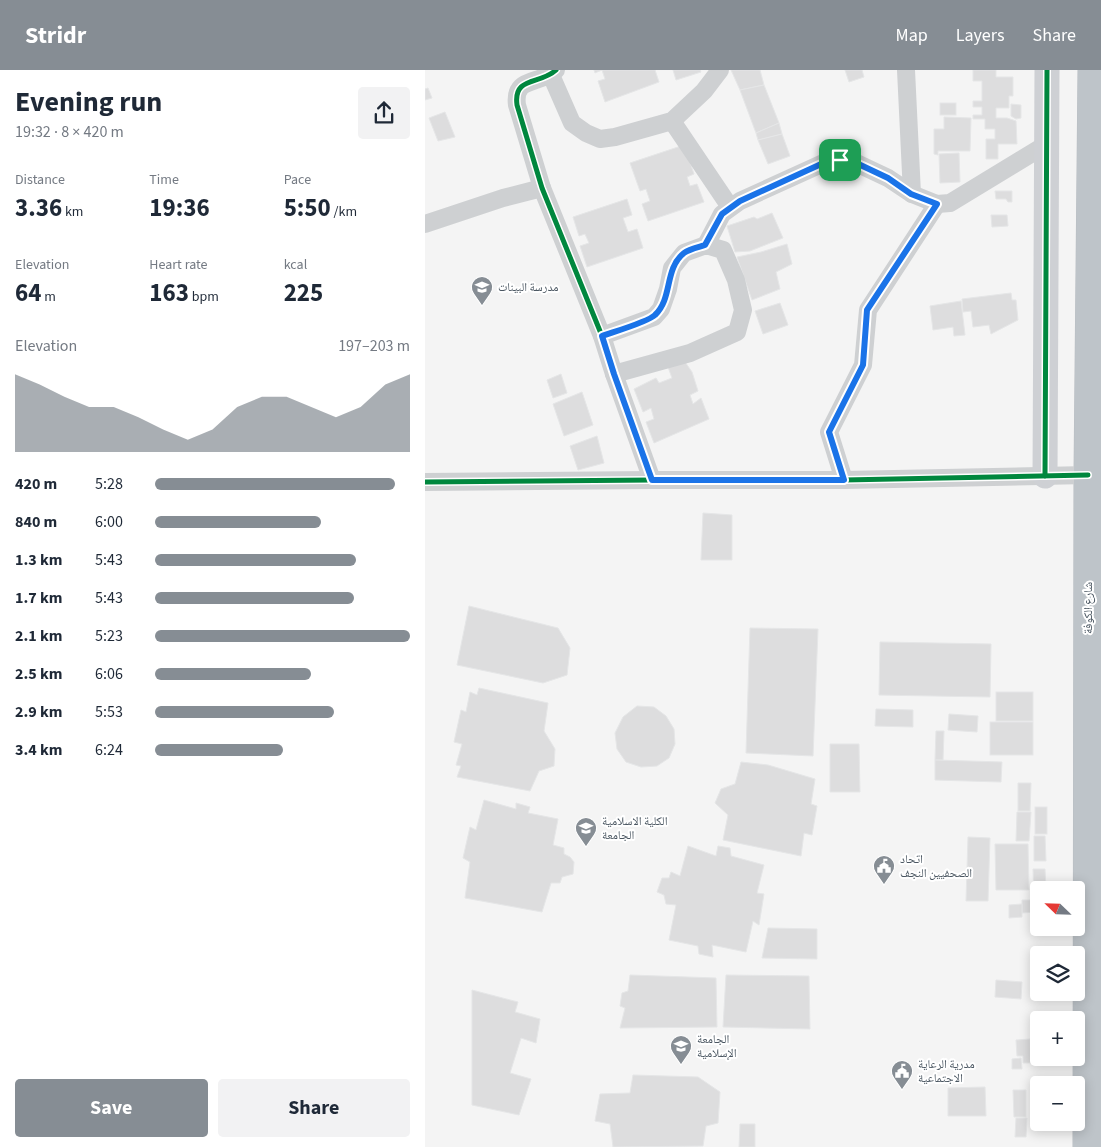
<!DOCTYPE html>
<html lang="en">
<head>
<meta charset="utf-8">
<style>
	:root { --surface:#fff; --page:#f2f2f3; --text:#1f2937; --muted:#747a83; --accent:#868d94 }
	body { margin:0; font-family:"Source Sans 3","Noto Naskh Arabic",sans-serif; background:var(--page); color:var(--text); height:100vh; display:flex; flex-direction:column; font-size:19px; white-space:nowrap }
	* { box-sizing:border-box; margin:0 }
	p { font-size:16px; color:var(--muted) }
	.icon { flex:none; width:28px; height:28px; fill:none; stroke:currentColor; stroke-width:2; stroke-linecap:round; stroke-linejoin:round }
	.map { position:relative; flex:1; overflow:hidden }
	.drawer { display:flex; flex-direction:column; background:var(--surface); width:425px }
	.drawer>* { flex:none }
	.needle { width:32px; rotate:293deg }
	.buttons { position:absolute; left:605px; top:811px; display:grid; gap:10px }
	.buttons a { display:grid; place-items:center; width:55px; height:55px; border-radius:5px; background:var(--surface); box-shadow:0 2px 12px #0003; font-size:25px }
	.pin { position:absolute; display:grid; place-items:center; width:42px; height:42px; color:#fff; margin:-21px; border-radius:10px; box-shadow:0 2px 8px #0006 }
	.round { display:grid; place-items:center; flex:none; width:52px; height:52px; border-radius:5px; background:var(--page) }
	.summary { display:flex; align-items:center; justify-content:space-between; height:85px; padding:0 15px }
	h1 { font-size:28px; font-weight:700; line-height:38px }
	.figures { display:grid; grid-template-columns:repeat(3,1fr); gap:8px; height:85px; padding:5px 15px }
	.figures div { display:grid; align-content:center }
	.figures b { font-size:25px; font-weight:700 }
	.figures small { font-size:14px; font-weight:400 }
	.figures p { font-size:14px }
	.chart { height:140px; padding:10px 15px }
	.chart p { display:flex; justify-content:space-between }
	.chart svg { width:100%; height:90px; margin-top:5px; fill:var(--accent); opacity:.7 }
	.primary-button { display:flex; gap:10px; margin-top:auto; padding:10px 15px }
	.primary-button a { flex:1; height:58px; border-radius:5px; background:var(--accent); color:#fff; font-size:20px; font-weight:700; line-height:58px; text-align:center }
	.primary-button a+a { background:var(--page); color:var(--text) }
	ul { padding:0 15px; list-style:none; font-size:16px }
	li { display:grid; grid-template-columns:80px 60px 1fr; align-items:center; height:38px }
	li i { height:12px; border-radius:6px; background:var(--accent) }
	header { display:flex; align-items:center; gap:30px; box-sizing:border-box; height:70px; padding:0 25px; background:var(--accent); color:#fff }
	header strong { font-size:24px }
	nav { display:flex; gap:28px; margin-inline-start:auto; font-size:18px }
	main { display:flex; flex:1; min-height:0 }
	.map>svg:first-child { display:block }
	.building { fill:#ddddde; stroke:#e5e6e7 }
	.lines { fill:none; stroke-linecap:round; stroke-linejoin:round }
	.highway-casing { stroke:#b9bec3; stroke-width:29 }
	.street { stroke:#ced0d2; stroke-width:18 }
	.secondary { stroke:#ced0d4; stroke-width:25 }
	.highway { stroke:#bec4c9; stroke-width:28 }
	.cycleway-casing { stroke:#fff; stroke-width:8 }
	.cycleway { stroke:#00873e; stroke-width:5 }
	.route-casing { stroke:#fff; stroke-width:10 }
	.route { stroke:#1a73e8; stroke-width:6 }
	.labels { text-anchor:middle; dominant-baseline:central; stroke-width:4; stroke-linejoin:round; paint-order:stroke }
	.poi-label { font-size:12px; fill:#4a5661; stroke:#fff; text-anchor:start }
	.street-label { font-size:12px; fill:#4a5661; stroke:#fff }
</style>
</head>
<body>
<header>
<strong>Stridr</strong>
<nav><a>Map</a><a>Layers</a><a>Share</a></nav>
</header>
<main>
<section class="drawer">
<div class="summary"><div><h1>Evening run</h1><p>19:32 · 8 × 420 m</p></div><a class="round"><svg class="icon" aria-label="share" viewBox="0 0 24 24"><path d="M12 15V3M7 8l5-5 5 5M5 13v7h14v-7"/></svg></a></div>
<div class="figures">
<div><p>Distance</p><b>3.36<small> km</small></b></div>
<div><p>Time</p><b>19:36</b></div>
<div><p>Pace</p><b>5:50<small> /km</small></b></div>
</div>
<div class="figures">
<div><p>Elevation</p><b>64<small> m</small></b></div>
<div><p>Heart rate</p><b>163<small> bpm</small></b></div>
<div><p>kcal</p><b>225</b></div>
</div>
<div class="chart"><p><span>Elevation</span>197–203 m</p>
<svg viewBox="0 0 160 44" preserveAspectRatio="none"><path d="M0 44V6L10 11L20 17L30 22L40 22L50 27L60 33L70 38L80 33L90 22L100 17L110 17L120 22L130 27L140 22L150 11L160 6V44z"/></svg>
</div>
<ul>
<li><b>420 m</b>5:28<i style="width:94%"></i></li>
<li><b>840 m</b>6:00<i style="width:65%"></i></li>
<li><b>1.3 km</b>5:43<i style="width:79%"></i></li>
<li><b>1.7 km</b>5:43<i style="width:78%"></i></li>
<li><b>2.1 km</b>5:23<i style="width:100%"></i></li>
<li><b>2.5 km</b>6:06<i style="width:61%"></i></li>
<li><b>2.9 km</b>5:53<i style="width:70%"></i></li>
<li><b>3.4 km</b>6:24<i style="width:50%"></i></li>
</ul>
<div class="primary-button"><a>Save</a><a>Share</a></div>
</section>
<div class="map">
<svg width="676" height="1077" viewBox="0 0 676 1077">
	<rect width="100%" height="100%" fill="#f4f4f4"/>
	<g class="building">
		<polygon points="169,0 230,0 234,12 180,32 173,11 180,9 177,0 170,3"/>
		<polygon points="248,0 275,0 276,2 251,10"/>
		<polygon points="306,0 335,0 339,15 315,20"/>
		<polygon points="420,0 437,0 439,7 424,12"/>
		<polygon points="548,0 571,0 571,7 588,7 588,26 584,26 584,38 571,38 571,48 582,48 591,51 592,74 573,74 573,89 561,89 561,69 570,69 570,59 560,59 560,49 548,49 548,45 557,45 557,37 548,37 548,31 557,31 557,11 548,11"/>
		<polygon points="339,15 354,53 331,63 315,20"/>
		<polygon points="3,18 7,28 0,30 0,19"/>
		<rect x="515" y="33" width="16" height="12"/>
		<polygon points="586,34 596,35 596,48 591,49 586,46"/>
		<polygon points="20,42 30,67 13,71 4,48"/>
		<polygon points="519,47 546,48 545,81 513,81 513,85 509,84 509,59 519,59"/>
		<polygon points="354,53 357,64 333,70 331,63"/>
		<polygon points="357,64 365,86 343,94 333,70"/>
		<polygon points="259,75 269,104 262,107 265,116 272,114 279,132 223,151 217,134 225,131 221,119 215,121 205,93"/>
		<polygon points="534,83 535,112 515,113 514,84"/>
		<polygon points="570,121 587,121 587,132 583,132 581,129 571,129"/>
		<polygon points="202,129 207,145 198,148 203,162 212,159 218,178 162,197 155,176 164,173 160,164 154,166 148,147"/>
		<polygon points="347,143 358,168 325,181 310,182 302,156 329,147 332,149"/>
		<polygon points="566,145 582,145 583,156 567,157"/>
		<polygon points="362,174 367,194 351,202 355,219 327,230 312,187 336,182"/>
		<polygon points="586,223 587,230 591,230 593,250 566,264 564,255 548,257 546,241 538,242 537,229"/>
		<polygon points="536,231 540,265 529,266 528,257 508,260 505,236"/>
		<polygon points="355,233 363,255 338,264 330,241"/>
		<polygon points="258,289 267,302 273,321 265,325 268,334 276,328 284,349 229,373 221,352 229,349 226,338 218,342 209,319 231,308 234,313 247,308 243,297"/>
		<polygon points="136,304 142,323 128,328 122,310"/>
		<polygon points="157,322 168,355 139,366 128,334"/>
		<polygon points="172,366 179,393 153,400 145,376"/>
		<polygon points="278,443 307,445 307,490 276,490"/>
		<polygon points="44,536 133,558 145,578 142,605 118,613 32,595"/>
		<polygon points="325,558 393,559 388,686 321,683"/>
		<polygon points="455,572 566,574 565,627 454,625"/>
		<polygon points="54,618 123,633 119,661 130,679 129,696 114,701 105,721 32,707 36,696 31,695 37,674 29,672 36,640 41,642 45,622 52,625"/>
		<rect x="571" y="622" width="37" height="29"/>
		<polygon points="212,636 229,637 241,646 249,659 250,674 244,688 232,696 216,697 201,692 192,679 190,663 198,647"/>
		<polygon points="451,639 488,640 488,657 450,656"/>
		<polygon points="524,644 553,646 552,662 523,660"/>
		<rect x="565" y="652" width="43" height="33"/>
		<polygon points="511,661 519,661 518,690 510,690"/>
		<polygon points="405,674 434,674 435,722 405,722"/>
		<polygon points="510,690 577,692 576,712 510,710"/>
		<polygon points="316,692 343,695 390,709 386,734 392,736 387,765 379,763 376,786 298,770 303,745 290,733 296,719 310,714"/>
		<polygon points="593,713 606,713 605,741 593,741"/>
		<polygon points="59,730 91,739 91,733 105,737 103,743 133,749 128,775 139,778 139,784 145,787 149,792 148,804 137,807 135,813 126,813 117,842 40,828 45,792 38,788 45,757 51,760"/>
		<rect x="610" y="737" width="12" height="27"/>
		<polygon points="592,742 606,742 604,771 591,771"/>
		<polygon points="609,766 620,766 621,791 609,791"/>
		<polygon points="543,767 565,768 563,831 541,831"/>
		<polygon points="570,774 603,774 604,820 571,820"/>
		<polygon points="263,776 291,786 293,776 305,778 306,786 339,795 332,823 339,824 334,855 328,851 321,882 287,875 288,887 274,884 273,876 244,870 251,835 241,834 239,825 232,822 237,808 244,808 246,802 255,806"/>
		<polygon points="608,799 620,799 621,820 614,820 614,827 609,827"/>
		<polygon points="597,830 610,830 610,842 597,843"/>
		<polygon points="597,834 597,847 584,848 584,835"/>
		<polygon points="343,858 392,859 392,889 337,888"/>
		<polygon points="205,905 291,908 292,957 195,958 200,938 195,936 197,923 203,921"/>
		<polygon points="301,905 384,906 385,959 298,957"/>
		<polygon points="571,910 597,912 596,929 570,927"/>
		<polygon points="47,920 93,932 90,942 115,949 111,973 96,968 85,1003 106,1009 94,1045 47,1035"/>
		<polygon points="605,969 606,993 598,993 598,986 592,986 591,970"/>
		<polygon points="596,988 597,999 587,999 587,989"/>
		<polygon points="208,1005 273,1007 295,1022 293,1053 281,1056 278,1076 188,1077 185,1054 170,1051 175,1024 205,1023"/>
		<polygon points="560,1017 561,1046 523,1046 523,1018"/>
		<polygon points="588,1020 601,1020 601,1047 589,1047"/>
		<polygon points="591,1048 602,1048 601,1067 590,1067"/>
		<polygon points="315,1054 330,1054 330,1077 314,1077"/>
	</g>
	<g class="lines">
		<g class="highway-casing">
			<polyline id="highway" points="662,1077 663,405 667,0"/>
		</g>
		<g class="street">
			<path d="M131,0C115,15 88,6 92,35L117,118L177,266L189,304L227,410"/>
			<polyline points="481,0 487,124"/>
			<polyline points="126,5 147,53 161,63 175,69 190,67 247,51 279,21 295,0"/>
			<polyline points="247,51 305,137"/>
			<polyline points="0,154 78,128 117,118"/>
			<polyline points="281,175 297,144 315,131 405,90 427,91 463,108 487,124 512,134 525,133 622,74"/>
			<polyline points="177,266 229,247 236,239 243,219 247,198 259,183 281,175 298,180 311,210 318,240 312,262 265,283 189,304"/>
			<polyline points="419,410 404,362 438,295 443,240 512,134"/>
			<polyline points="0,412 227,410 419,410 663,405"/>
		</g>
		<polyline class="secondary" points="620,406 622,0"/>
		<use href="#highway" class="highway"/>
		<g class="cycleway-casing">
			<g id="cycleway">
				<path d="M131,0C115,15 88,6 92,35L117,118L177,266L189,304L227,410"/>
				<polyline points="620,406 622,0"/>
				<polyline points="0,412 227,410 419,410 663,405"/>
			</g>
		</g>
		<use href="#cycleway" class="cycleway"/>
	</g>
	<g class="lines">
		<g class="route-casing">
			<path id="route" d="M405,90L427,91L463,108L486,124L512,134L442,240L438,295L404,362L419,410H227L189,304L177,266C188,262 223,252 230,245C248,228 239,199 259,183C264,179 274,177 280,175L297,144L315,131Z"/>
		</g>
		<use href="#route" class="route"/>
	</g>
	<defs>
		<g id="school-pin" transform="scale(1.125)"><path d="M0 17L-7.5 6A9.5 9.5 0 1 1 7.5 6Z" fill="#868d94" stroke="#fff"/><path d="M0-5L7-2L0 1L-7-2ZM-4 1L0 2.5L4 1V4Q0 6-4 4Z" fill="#fff"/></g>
		<g id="university-pin" transform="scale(1.125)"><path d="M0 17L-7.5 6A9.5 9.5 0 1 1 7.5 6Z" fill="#868d94" stroke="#fff"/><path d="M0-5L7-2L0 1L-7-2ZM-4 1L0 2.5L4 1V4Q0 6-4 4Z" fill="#fff"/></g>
		<g id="civic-pin" transform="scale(1.125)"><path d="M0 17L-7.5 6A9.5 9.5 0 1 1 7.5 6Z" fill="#868d94" stroke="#fff"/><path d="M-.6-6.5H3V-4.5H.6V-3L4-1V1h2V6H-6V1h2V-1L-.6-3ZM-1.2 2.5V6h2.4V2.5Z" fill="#fff"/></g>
	</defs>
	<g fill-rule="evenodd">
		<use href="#school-pin" x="57" y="217"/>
		<use href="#university-pin" x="161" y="758"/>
		<use href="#civic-pin" x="459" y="796"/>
		<use href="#university-pin" x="256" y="976"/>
		<use href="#civic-pin" x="477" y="1001"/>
	</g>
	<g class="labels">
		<g class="poi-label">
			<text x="73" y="217">مدرسة البينات</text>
			<text x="177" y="751">الكلية الاسلامية<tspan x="177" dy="14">الجامعة</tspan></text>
			<text x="475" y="789">اتحاد<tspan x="475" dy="14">الصحفيين النجف</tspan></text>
			<text x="272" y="969">الجامعة<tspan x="272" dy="14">الإسلامية</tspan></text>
			<text x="493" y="994">مدرية الرعاية<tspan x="493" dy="14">الاجتماعية</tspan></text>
		</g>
		<g class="street-label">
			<text transform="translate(663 538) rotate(-90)">شارع الكوفة</text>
		</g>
	</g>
</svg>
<div class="buttons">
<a><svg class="needle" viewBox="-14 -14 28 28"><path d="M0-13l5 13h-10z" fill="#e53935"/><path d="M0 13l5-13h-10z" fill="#747a83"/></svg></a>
<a><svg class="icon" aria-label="layers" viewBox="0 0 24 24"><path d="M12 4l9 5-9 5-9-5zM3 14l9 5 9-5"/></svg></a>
<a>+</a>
<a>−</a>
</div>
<div class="pin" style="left:415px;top:90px;background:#1e9e55"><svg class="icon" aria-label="arrive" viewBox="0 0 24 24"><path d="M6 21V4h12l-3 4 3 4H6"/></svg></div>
</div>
</main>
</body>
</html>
